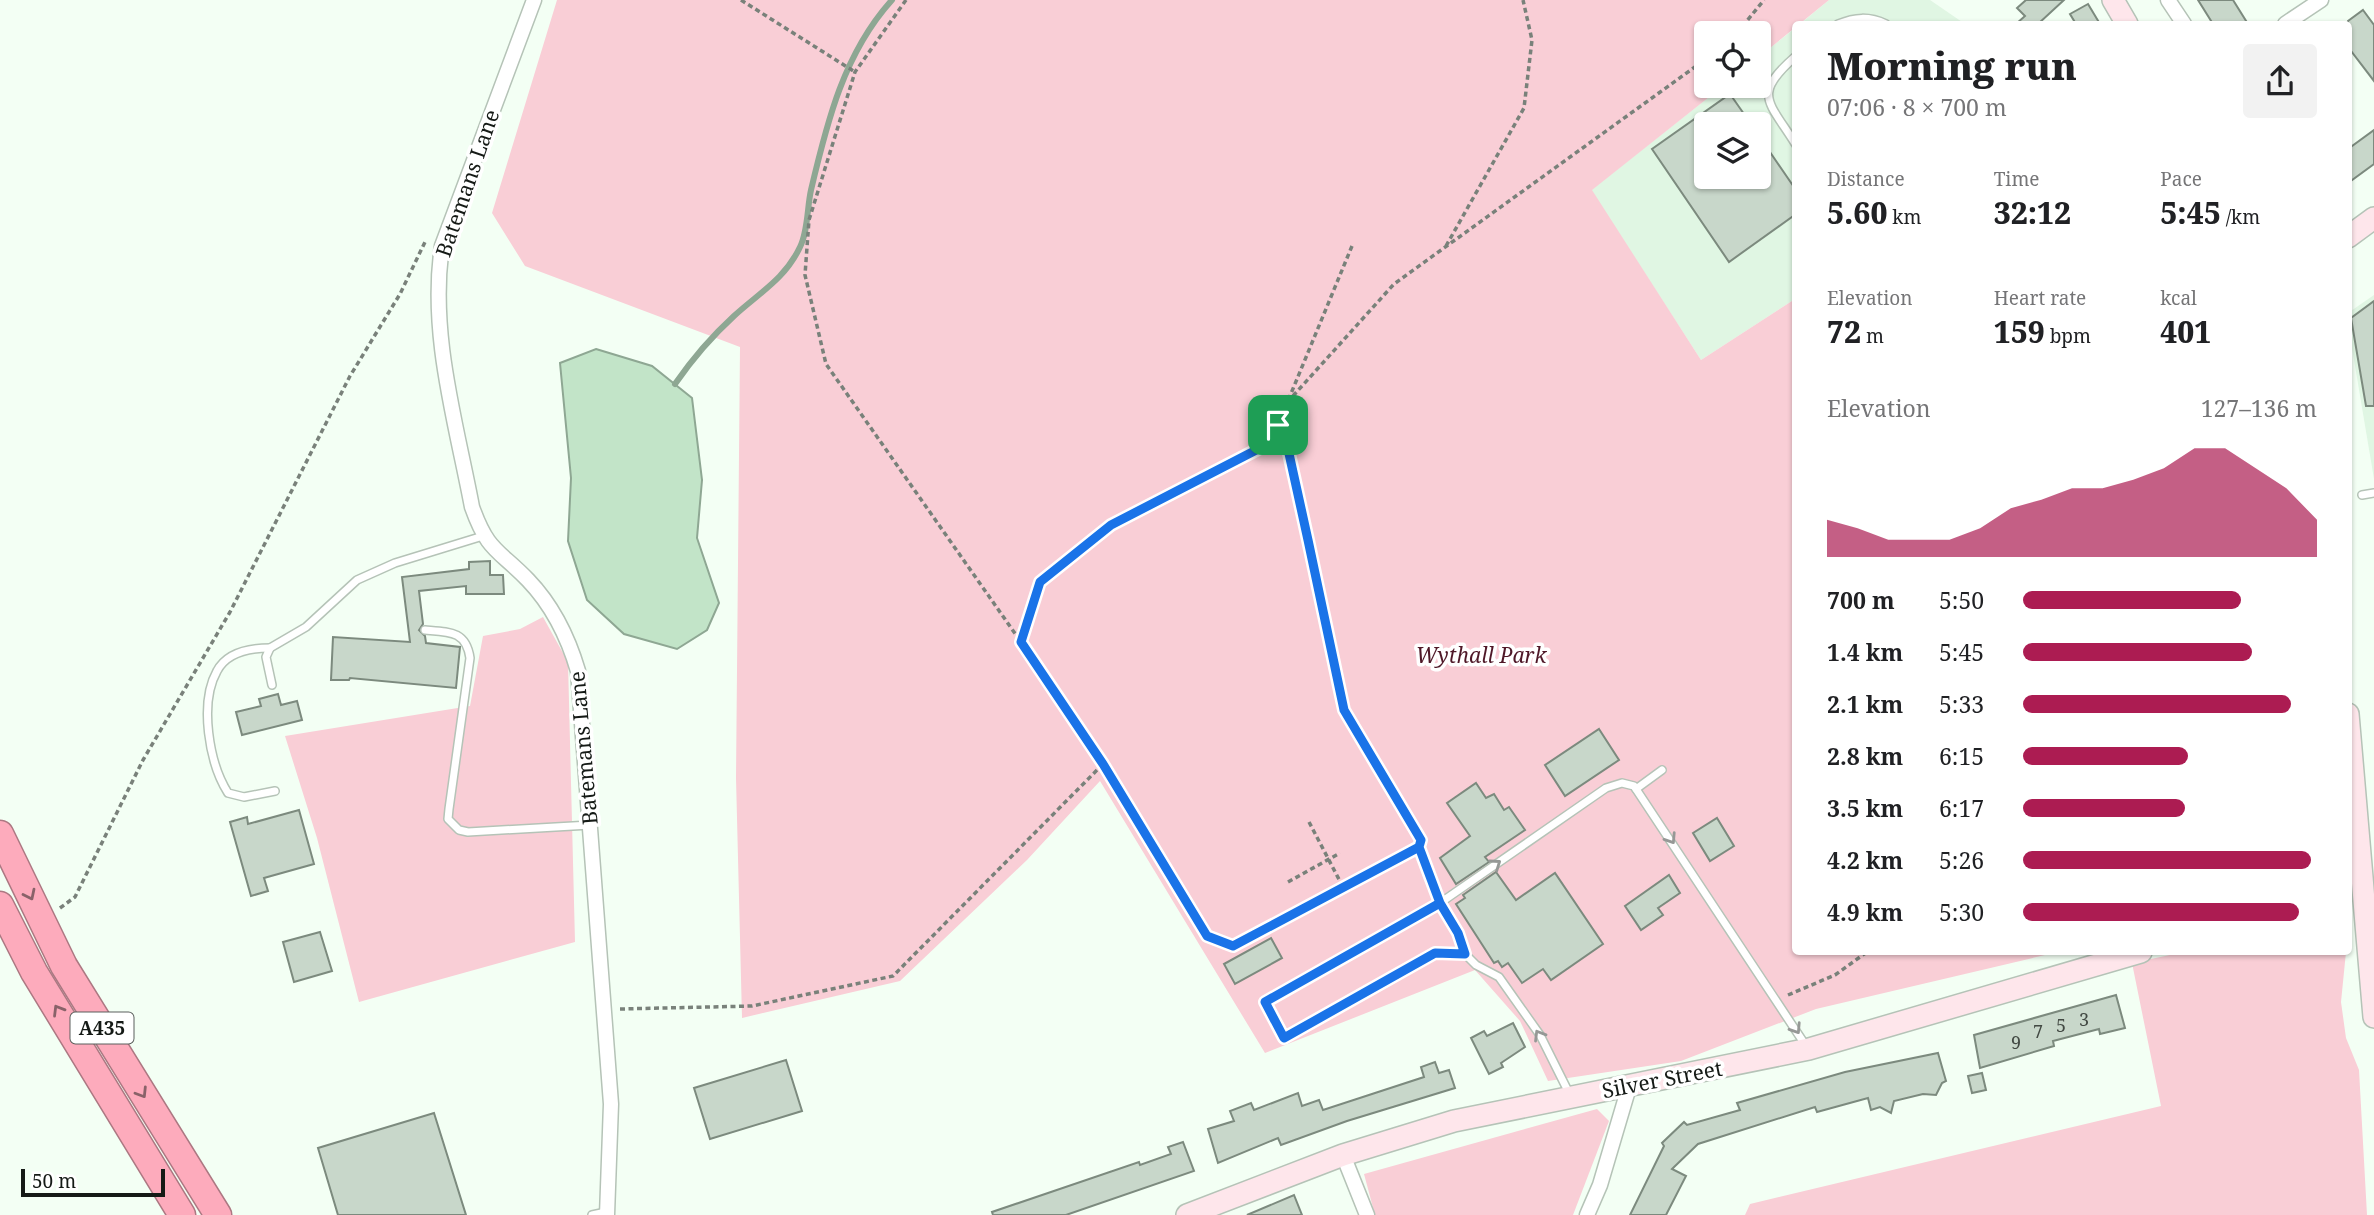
<!DOCTYPE html>
<html lang="en">
<head>
<meta charset="utf-8">
<style>
	:root { --surface:#fff; --page:#f2f2f2; --text:#202124; --muted:#757577; --accent:#ac1c52 }
	body { margin:0; font-family:"Noto Serif",serif; background:var(--page); color:var(--text); height:100vh; display:flex; flex-direction:column; font-size:26px; white-space:nowrap }
	* { box-sizing:border-box; margin:0 }
	p { font-size:23px; color:var(--muted) }
	.icon { flex:none; width:38px; height:38px; fill:none; stroke:currentColor; stroke-width:2; stroke-linecap:round; stroke-linejoin:round }
	.map { position:relative; flex:1; overflow:hidden }
	.drawer { position:absolute; left:1792px; top:21px; width:560px; height:934px; display:flex; flex-direction:column; background:var(--surface); border-radius:7px; box-shadow:0 2px 5px #0004 }
	.drawer>* { flex:none }
	.fabs { position:absolute; left:1694px; top:21px; display:grid; gap:14px }
	.fabs a { display:grid; place-items:center; width:77px; height:77px; border-radius:7px; background:var(--surface); box-shadow:0 2px 5px #0004; font-size:35px }
	.scale { position:absolute; left:21px; bottom:18px; width:144px; box-sizing:border-box; padding-left:7px; border:4px solid #151a16; border-top:0; font-size:19px; line-height:24px; white-space:nowrap; color:#151a16; -webkit-text-stroke:5px #fff; paint-order:stroke }
	.pin { position:absolute; display:grid; place-items:center; width:60px; height:60px; color:#fff; margin:-30px; border-radius:14px; box-shadow:0 4px 10px #0006 }
	.round { display:grid; place-items:center; flex:none; width:74px; height:74px; border-radius:7px; background:var(--page) }
	.head { display:flex; align-items:center; justify-content:space-between; height:119px; padding:0 35px }
	h1 { font-size:38px; font-weight:800; line-height:52px }
	.metrics { display:grid; grid-template-columns:repeat(3,1fr); gap:10px; height:119px; padding:7px 35px }
	.metrics div { display:grid; align-content:center }
	.metrics b { font-size:30px; font-weight:800 }
	.metrics small { font-size:19px; font-weight:400 }
	.metrics p { font-size:19px }
	.chart { height:196px; padding:14px 35px }
	.chart p { display:flex; justify-content:space-between }
	.chart svg { width:100%; height:126px; margin-top:7px; fill:var(--accent); opacity:.7 }
	ul { padding:0 35px; list-style:none; font-size:23px }
	li { display:grid; grid-template-columns:112px 84px 1fr; align-items:center; height:52px }
	li i { height:18px; border-radius:9px; background:var(--accent) }
	.map>svg:first-child { display:block }
	.built { fill:#e0f6e3; fill-rule:evenodd }
	.green { fill:#f9ced6 }
	.water { fill:#c2e4c8; stroke:#8ea793; stroke-width:2 }
	.lines { fill:none; stroke-linecap:round; stroke-linejoin:round }
	.stream { stroke:#8ea793; stroke-width:6 }
	.building { fill:#c8d7ca; stroke:#7c8a7e; stroke-width:2 }
	.lane-casing { stroke:#b5c3b7; stroke-width:10 }
	.street-casing { stroke:#b5c3b7; stroke-width:17 }
	.secondary-casing { stroke:#b5c3b7; stroke-width:24 }
	.highway-casing { stroke:#ac7882; stroke-width:29 }
	.path { stroke:#79817a; stroke-width:3.5; stroke-dasharray:5 3.5; stroke-linecap:butt }
	.lane { stroke:#fff; stroke-width:7 }
	.street { stroke:#fff; stroke-width:14 }
	.secondary { stroke:#fee6eb; stroke-width:21 }
	.highway { stroke:#fdabbc; stroke-width:26 }
	.oneway { stroke:#969896 }
	.oneway2 { stroke:#896269 }
	.route-casing { stroke:#fff; stroke-width:14 }
	.route { stroke:#1a73e8; stroke-width:9 }
	.labels { text-anchor:middle; dominant-baseline:central; stroke-width:7; stroke-linejoin:round; paint-order:stroke }
	.number-label { font-size:18px; fill:#424943 }
	.shield { fill:#fff; stroke:#5b5f5c; stroke-width:2 }
	.shield-label { font-size:19px; font-weight:bold; fill:#151a16 }
	.street-label { font-size:21px; fill:#151a16; stroke:#fff }
	.park-label { font-size:21px; font-style:italic; fill:#4f1828; stroke:#fff }
</style>
</head>
<body>
<div class="map">
<svg width="2374" height="1215" viewBox="0 0 2374 1215">
	<rect width="100%" height="100%" fill="#f3fff4"/>
	<g class="built">
		<polygon points="1829,0 1930,0 1965,24 1800,24"/>
		<path d="M1795,28V299L1701,360L1591,190L1723,86H1759V57ZM1706,124H1759V177H1706Z"/>
		<polygon points="2374,295 2374,479 2349,330 2348,313"/>
	</g>
	<g class="green">
		<polygon points="557,0 1829,0 1759,57 1759,33 1706,33 1706,86 1723,86 1592,190 1701,360 1795,299 1796,952 2058,952 1816,1009 1681,1061 1548,1081 1520,1021 1475,970 1265,1053 1100,781 1027,860 900,981 742,1018 736,778 740,347 525,266 492,213"/>
		<polygon points="543,617 568,662 575,942 359,1002 317,838 285,736 470,706 483,636 520,629"/>
		<polygon points="2184,952 2346,952 2341,1002 2346,1038 2359,1070 2367,1215 1745,1215 1750,1204 2161,1106 2132,963"/>
		<polygon points="1597,1109 1609,1121 1573,1215 1375,1215 1364,1174"/>
	</g>
	<polygon class="water" points="596,349 652,366 692,398 702,480 697,538 719,603 707,630 677,649 624,634 587,600 568,541 571,478 560,363"/>
	<g class="lines">
		<path class="stream" d="M675,384C693,358 711,337 734,316C759,293 785,279 800,247C808,231 807,208 811,190C827,122 844,53 892,0"/>
	</g>
	<g class="building">
		<polygon points="2026,0 2064,0 2038,24 2016,24 2025,16 2017,8"/>
		<polygon points="2198,0 2233,0 2248,24 2213,24"/>
		<polygon points="2088,4 2100,24 2076,24 2070,14"/>
		<polygon points="2363,10 2374,25 2374,81 2348,47 2348,21"/>
		<polygon points="1730,94 1751,124 1706,124 1706,177 1759,177 1759,136 1796,190 1796,214 1729,262 1652,149"/>
		<polygon points="2374,130 2374,164 2348,183 2348,149"/>
		<polygon points="2374,301 2374,406 2366,406 2351,318"/>
		<polygon points="490,561 490,575 503,575 504,594 466,594 466,586 419,591 423,624 419,630 425,636 426,643 460,647 456,688 350,678 349,680 331,680 333,637 410,642 402,577 469,569 469,562"/>
		<polygon points="278,694 281,705 297,701 302,720 242,735 236,712 261,706 259,699"/>
		<polygon points="1599,729 1619,760 1565,796 1545,765"/>
		<polygon points="1476,783 1486,798 1494,794 1504,810 1509,807 1525,830 1485,857 1489,862 1456,884 1440,858 1470,836 1447,803"/>
		<polygon points="299,810 314,864 264,878 268,891 251,896 230,822 247,817 248,824"/>
		<polygon points="1717,818 1734,846 1710,861 1693,833"/>
		<polygon points="1496,872 1516,900 1555,873 1603,944 1551,980 1543,969 1522,983 1508,963 1502,967 1498,961 1494,963 1456,904 1465,898 1463,895"/>
		<polygon points="1669,875 1680,893 1658,908 1663,915 1641,930 1625,906"/>
		<polygon points="320,932 332,971 294,982 283,942"/>
		<polygon points="1271,938 1282,958 1235,984 1224,964"/>
		<polygon points="2116,995 2125,1028 2100,1034 2099,1029 2053,1041 2054,1046 1980,1068 1974,1035"/>
		<polygon points="1513,1023 1525,1047 1501,1063 1503,1067 1489,1074 1471,1038 1484,1031 1487,1036"/>
		<polygon points="1938,1053 1946,1081 1942,1083 1936,1095 1923,1094 1894,1101 1891,1113 1880,1107 1871,1110 1868,1098 1817,1112 1815,1107 1698,1144 1672,1169 1686,1176 1666,1215 1630,1215 1664,1146 1662,1143 1684,1122 1687,1125 1740,1110 1737,1103 1845,1072"/>
		<polygon points="786,1060 802,1111 710,1139 694,1088"/>
		<polygon points="1435,1062 1439,1073 1449,1070 1455,1088 1347,1121 1281,1145 1278,1138 1218,1163 1208,1129 1234,1121 1230,1111 1251,1103 1254,1110 1298,1093 1302,1106 1319,1100 1323,1110 1424,1077 1421,1067"/>
		<polygon points="1982,1073 1986,1090 1972,1093 1968,1076"/>
		<polygon points="434,1113 466,1215 338,1215 318,1148"/>
		<polygon points="1183,1142 1194,1171 1066,1215 993,1215 992,1212 1139,1162 1140,1165 1171,1154 1168,1147"/>
		<polygon points="1294,1195 1302,1215 1247,1215"/>
	</g>
	<g class="lines">
		<g class="lane-casing">
			<g id="lane">
				<path d="M1838,24C1855,17 1869,16 1886,24"/>
				<path d="M1796,56C1751,95 1769,101 1796,145"/>
				<polyline points="2362,495 2374,493"/>
				<path d="M425,630C450,632 466,631 470,658L449,809L448,819L459,830L468,832L590,825"/>
				<path d="M270,648C250,648 227,652 217,671C199,703 209,763 228,793L244,797L275,791"/>
				<polyline points="272,685 266,657 270,648 306,627 357,580 395,563 483,536"/>
				<polyline points="1636,789 1662,770"/>
				<polyline points="1440,903 1458,933 1465,954 1476,965 1499,977 1540,1035 1570,1095"/>
				<polyline points="1465,954 1435,953 1284,1038 1265,1002 1440,903 1606,788 1622,783 1634,786 1806,1046"/>
				<polyline points="592,1215 606,1212"/>
			</g>
		</g>
		<g class="street-casing">
			<g id="street">
				<path d="M534,0L442,246C429,333 456,422 472,507C488,552 498,549 528,580C553,606 568,637 578,671L611,1104L607,1215"/>
				<polyline points="2168,0 2184,24"/>
				<polyline points="2285,24 2321,0"/>
				<polyline points="1343,1155 1367,1215"/>
				<polyline points="1587,1215 1600,1185 1629,1087"/>
			</g>
		</g>
		<g class="secondary-casing">
			<g id="secondary">
				<polyline points="2113,0 2127,24"/>
				<polyline points="2348,237 2374,218"/>
				<polyline points="2348,714 2374,1017"/>
				<polyline points="1187,1215 1343,1155 1454,1121 1809,1049 2141,952"/>
			</g>
		</g>
		<g class="highway-casing">
			<g id="highway">
				<polyline points="0,834 64,966 218,1215"/>
				<polyline points="0,905 34,972 182,1215"/>
			</g>
		</g>
		<g class="path">
			<polyline points="741,0 855,72"/>
			<polyline points="906,0 855,72 809,220 805,275 826,364 1021,642"/>
			<polyline points="1737,33 1764,0"/>
			<polyline points="1352,246 1278,425 1286,440 1331,639 1344,710 1421,840 1419,847 1435,891"/>
			<polyline points="1446,246 1524,108 1532,40 1523,0"/>
			<polyline points="1293,396 1394,284 1706,59"/>
			<polyline points="1278,425 1264,446 1111,525 1040,581 1021,642 1103,764 1207,936 1233,946 1419,847"/>
			<polyline points="1309,822 1343,887"/>
			<polyline points="1288,882 1340,853"/>
			<polyline points="60,908 75,897 143,760 230,612 350,376 400,294 425,242"/>
			<polyline points="1788,995 1835,975 1867,952"/>
			<polyline points="620,1009 752,1006 893,976 1102,765"/>
		</g>
		<use href="#lane" class="lane"/>
		<use href="#street" class="street"/>
		<use href="#secondary" class="secondary"/>
		<use href="#highway" class="highway"/>
	</g>
	<defs><path id="oneway-chevron" d="M-2-3.5L2.5 0L-2 3.5" fill="none" stroke-width="1.6" stroke-linecap="round" stroke-linejoin="round" transform="scale(1.75)"/></defs>
	<g class="oneway">
		<use href="#oneway-chevron" transform="translate(1671 839) rotate(57)"/>
		<use href="#oneway-chevron" transform="translate(1496 864) rotate(-35)"/>
		<use href="#oneway-chevron" transform="translate(1796 1029) rotate(57)"/>
		<use href="#oneway-chevron" transform="translate(1539 1035) rotate(-121)"/>
	</g>
	<g class="oneway2">
		<use href="#oneway-chevron" transform="translate(30 895) rotate(64)"/>
		<use href="#oneway-chevron" transform="translate(58 1010) rotate(-121)"/>
		<use href="#oneway-chevron" transform="translate(142 1093) rotate(58)"/>
	</g>
	<g class="lines">
		<g class="route-casing">
			<polyline id="route" points="1278,425 1264,446 1111,525 1040,582 1021,642 1103,764 1207,936 1233,946 1419,847 1440,903 1265,1002 1284,1038 1435,953 1465,954 1458,933 1440,903 1419,847 1421,840 1344,710 1308,540 1286,440 1278,425"/>
		</g>
		<use href="#route" class="route"/>
	</g>
	<g class="labels">
		<g class="number-label">
			<text x="2084" y="1019">3</text>
			<text x="2061" y="1025">5</text>
			<text x="2038" y="1031">7</text>
			<text x="2016" y="1042">9</text>
		</g>
		<rect class="shield" x="70.5" y="1012.5" width="63" height="31" rx="5"/>
		<g class="shield-label">
			<text x="102" y="1028">A435</text>
		</g>
		<g class="street-label">
			<text transform="translate(467 183) rotate(-71)">Batemans Lane</text>
			<text transform="translate(583 748) rotate(-95)">Batemans Lane</text>
			<text transform="translate(1662 1079) rotate(-11)">Silver Street</text>
		</g>
		<g class="park-label">
			<text x="1481" y="655">Wythall Park</text>
		</g>
	</g>
</svg>
<div class="fabs">
<a><svg class="icon" aria-label="locate" viewBox="0 0 24 24"><circle cx="12" cy="12" r="6"/><path d="M12 2v4M12 18v4M2 12h4M18 12h4"/></svg></a>
<a><svg class="icon" aria-label="layers" viewBox="0 0 24 24"><path d="M12 4l9 5-9 5-9-5zM3 14l9 5 9-5"/></svg></a>
</div>
<div class="scale">50 m</div>
<div class="pin" style="left:1278px;top:425px;background:#1e9e55"><svg class="icon" aria-label="arrive" viewBox="0 0 24 24"><path d="M6 21V4h12l-3 4 3 4H6"/></svg></div>
<section class="drawer">
<div class="head"><div><h1>Morning run</h1><p>07:06 · 8 × 700 m</p></div><a class="round"><svg class="icon" aria-label="share" viewBox="0 0 24 24"><path d="M12 15V3M7 8l5-5 5 5M5 13v7h14v-7"/></svg></a></div>
<div class="metrics">
<div><p>Distance</p><b>5.60<small> km</small></b></div>
<div><p>Time</p><b>32:12</b></div>
<div><p>Pace</p><b>5:45<small> /km</small></b></div>
</div>
<div class="metrics">
<div><p>Elevation</p><b>72<small> m</small></b></div>
<div><p>Heart rate</p><b>159<small> bpm</small></b></div>
<div><p>kcal</p><b>401</b></div>
</div>
<div class="chart"><p><span>Elevation</span>127–136 m</p>
<svg viewBox="0 0 160 44" preserveAspectRatio="none"><path d="M0 44V31L10 34L20 38L30 38L40 38L50 34L60 27L70 24L80 20L90 20L100 17L110 13L120 6L130 6L140 13L150 20L160 31V44z"/></svg>
</div>
<ul>
<li><b>700 m</b>5:50<i style="width:74%"></i></li>
<li><b>1.4 km</b>5:45<i style="width:78%"></i></li>
<li><b>2.1 km</b>5:33<i style="width:91%"></i></li>
<li><b>2.8 km</b>6:15<i style="width:56%"></i></li>
<li><b>3.5 km</b>6:17<i style="width:55%"></i></li>
<li><b>4.2 km</b>5:26<i style="width:98%"></i></li>
<li><b>4.9 km</b>5:30<i style="width:94%"></i></li>
</ul>
</section>
</div>
</body>
</html>
